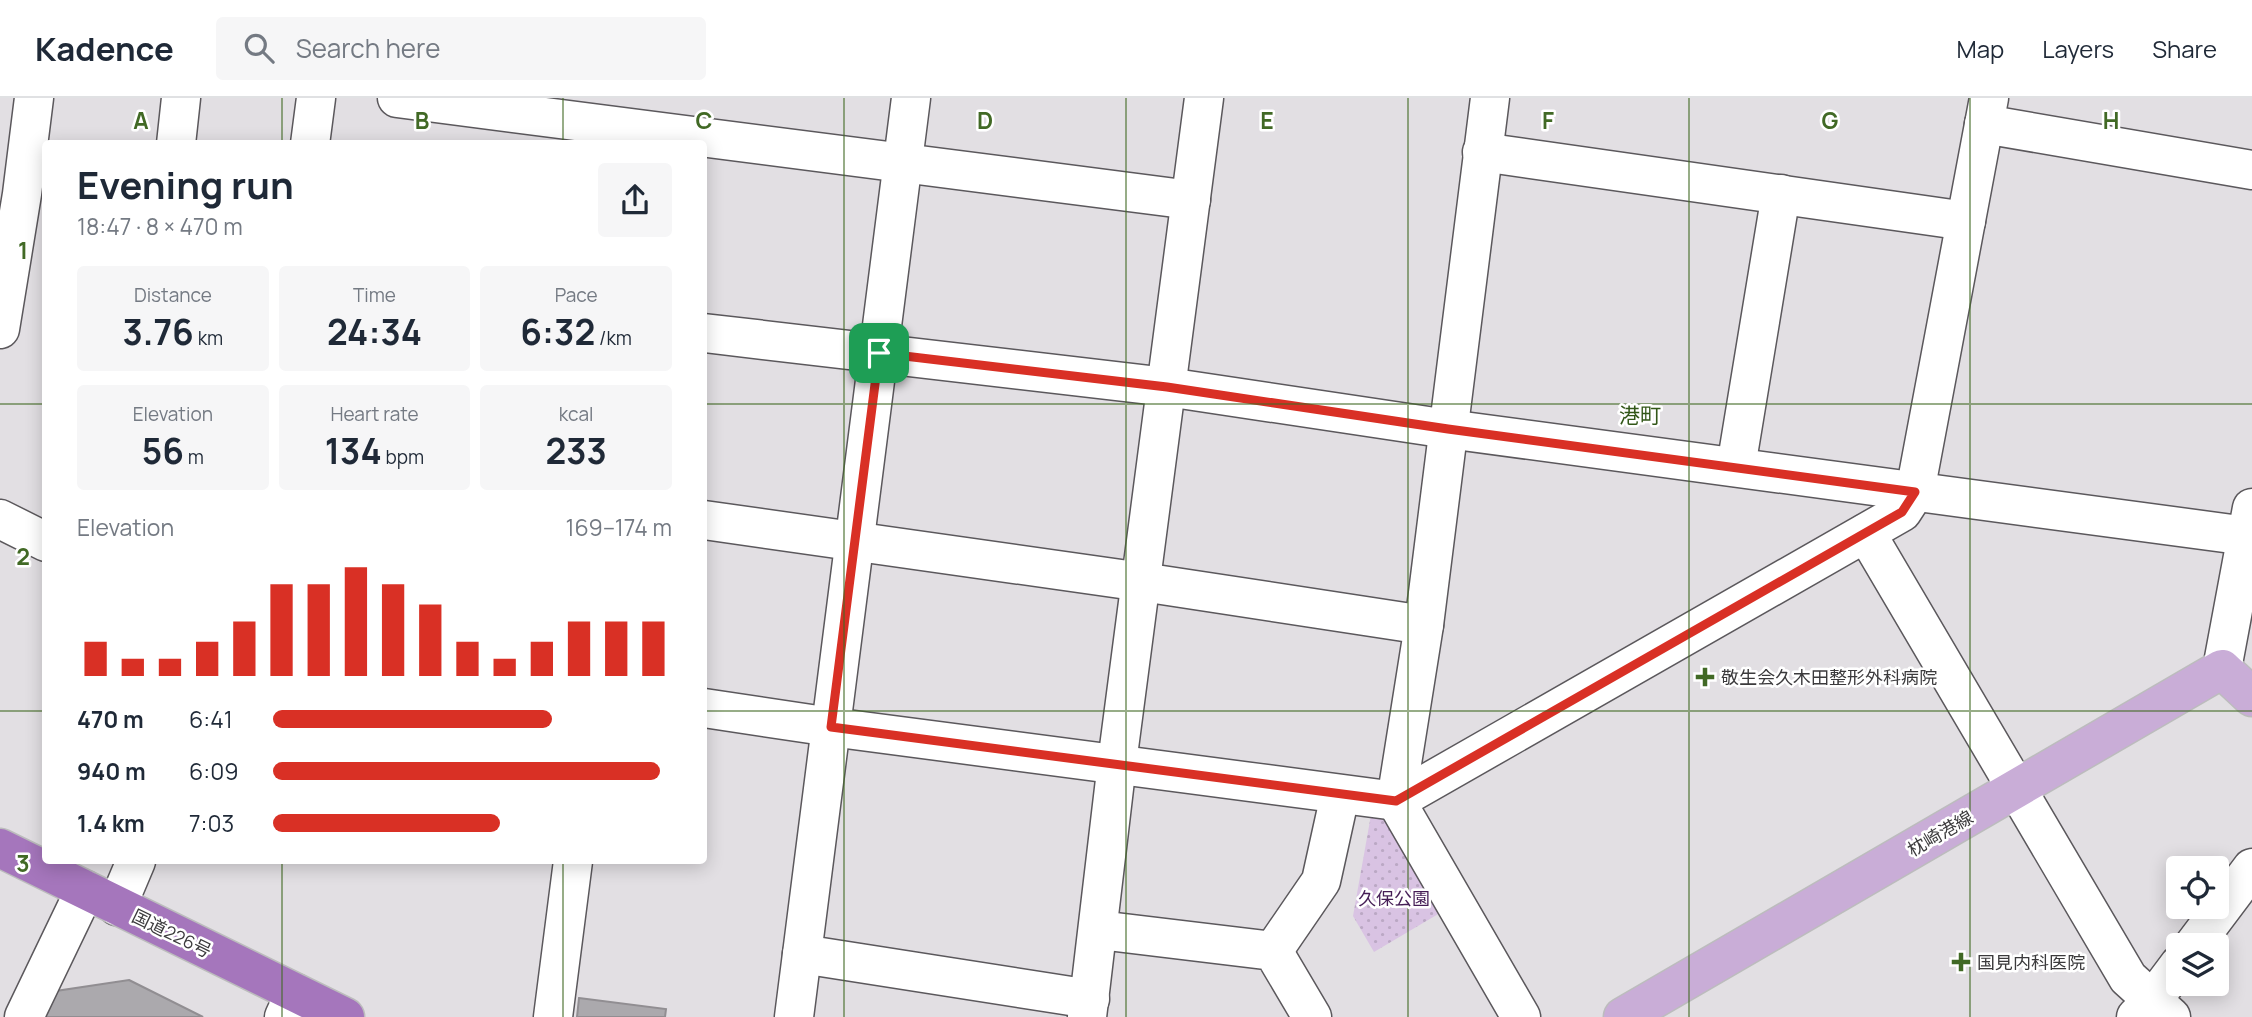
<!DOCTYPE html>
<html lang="en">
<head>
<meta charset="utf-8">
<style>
	:root { --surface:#fff; --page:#f6f6f7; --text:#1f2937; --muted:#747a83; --line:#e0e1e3; --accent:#d93025 }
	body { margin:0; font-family:Manrope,"Noto Sans JP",sans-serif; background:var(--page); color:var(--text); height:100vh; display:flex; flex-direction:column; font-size:26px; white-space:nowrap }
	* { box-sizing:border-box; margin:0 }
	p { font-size:23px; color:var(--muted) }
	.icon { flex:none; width:38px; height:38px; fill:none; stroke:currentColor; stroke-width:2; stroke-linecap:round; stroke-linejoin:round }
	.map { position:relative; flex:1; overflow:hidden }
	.panel { position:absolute; left:42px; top:42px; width:665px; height:724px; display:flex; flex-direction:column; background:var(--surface); border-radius:7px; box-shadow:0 4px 18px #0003 }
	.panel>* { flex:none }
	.controls { position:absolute; left:2166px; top:758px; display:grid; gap:14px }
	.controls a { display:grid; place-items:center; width:63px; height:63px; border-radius:7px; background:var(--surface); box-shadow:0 4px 18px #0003; font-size:35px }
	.pin { position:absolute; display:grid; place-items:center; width:60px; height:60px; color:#fff; margin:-30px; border-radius:14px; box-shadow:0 4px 10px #0006 }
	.round { display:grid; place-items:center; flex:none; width:74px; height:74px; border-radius:7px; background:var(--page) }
	.overview { display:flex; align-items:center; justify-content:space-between; height:119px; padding:0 35px }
	h1 { font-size:38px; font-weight:700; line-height:52px }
	.stats { display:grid; grid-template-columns:repeat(3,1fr); gap:10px; height:119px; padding:7px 35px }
	.stats div { display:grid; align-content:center; border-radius:7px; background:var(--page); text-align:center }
	.stats b { font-size:35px; font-weight:700 }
	.stats small { font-size:19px; font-weight:400 }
	.stats p { font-size:19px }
	.chart { height:196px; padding:14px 35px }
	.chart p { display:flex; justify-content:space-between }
	.chart svg { width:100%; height:126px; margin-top:7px; stroke:var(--accent); stroke-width:6 }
	ul { padding:0 35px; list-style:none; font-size:23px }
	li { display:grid; grid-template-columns:112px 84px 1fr; align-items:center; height:52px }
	li i { height:18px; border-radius:9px; background:var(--accent) }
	header { display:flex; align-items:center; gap:42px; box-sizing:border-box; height:98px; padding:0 35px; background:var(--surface); border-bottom:2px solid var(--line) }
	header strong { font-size:33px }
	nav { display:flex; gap:38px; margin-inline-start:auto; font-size:24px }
	.search { width:490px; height:63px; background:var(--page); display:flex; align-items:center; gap:18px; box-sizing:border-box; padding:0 24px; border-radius:7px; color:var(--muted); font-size:26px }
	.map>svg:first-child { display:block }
	.park { fill:url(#park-dots) }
	.building { fill:#aba9ad; stroke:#918e92; stroke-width:2 }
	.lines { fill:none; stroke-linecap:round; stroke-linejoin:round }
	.minor-casing { stroke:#5b585c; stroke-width:41 }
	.major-casing { stroke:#bcbcbd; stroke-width:41 }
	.highway-casing { stroke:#bcbcbd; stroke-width:41 }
	.minor { stroke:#fff; stroke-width:38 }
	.major { stroke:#c9add7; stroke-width:38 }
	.highway { stroke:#a576bc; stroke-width:38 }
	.route-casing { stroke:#fff; stroke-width:14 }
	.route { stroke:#d93025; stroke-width:9 }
	.grid { fill:none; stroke:#416925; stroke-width:2; stroke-opacity:0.55 }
	.poi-dot { fill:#416925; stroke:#fff; stroke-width:2.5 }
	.labels { text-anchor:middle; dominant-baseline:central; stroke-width:5; stroke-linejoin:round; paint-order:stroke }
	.poi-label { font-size:18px; fill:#3b3a3c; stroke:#fff; text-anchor:start }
	.street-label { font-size:18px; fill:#3b3a3c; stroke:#fff }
	.park-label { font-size:18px; fill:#451d56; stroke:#fff }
	.quarter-label { font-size:21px; fill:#325718; stroke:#fff }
	.grid-label { font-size:23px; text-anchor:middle; font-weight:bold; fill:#416925; stroke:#fff; stroke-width:5; stroke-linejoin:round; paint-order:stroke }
</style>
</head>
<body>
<header>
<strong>Kadence</strong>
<div class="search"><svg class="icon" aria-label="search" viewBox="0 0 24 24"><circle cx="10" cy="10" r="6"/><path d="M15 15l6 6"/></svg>Search here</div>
<nav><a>Map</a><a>Layers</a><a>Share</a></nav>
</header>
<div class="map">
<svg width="2252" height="919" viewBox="0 0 2252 919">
	<defs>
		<pattern id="park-dots" width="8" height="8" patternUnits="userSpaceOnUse" patternTransform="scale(1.75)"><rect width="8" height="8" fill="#d9c3e3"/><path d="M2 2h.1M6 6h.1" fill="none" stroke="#bba8c4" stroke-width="1.8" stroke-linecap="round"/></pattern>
	</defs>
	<rect width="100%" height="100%" fill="#e2dfe3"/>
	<polygon class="park" points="1371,717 1390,720 1445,812 1374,854 1353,818"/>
	<g class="building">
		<polygon points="129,882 203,919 43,919 56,893"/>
		<polygon points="579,900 666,911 665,919 577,919"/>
	</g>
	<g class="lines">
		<g class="minor-casing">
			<g id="minor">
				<polyline points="397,0 1191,102"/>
				<polyline points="1490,0 1424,527 1396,703 1521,919"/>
				<polyline points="1984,26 2252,72"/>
				<polyline points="176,46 181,0"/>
				<polyline points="310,46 316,0"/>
				<polyline points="1482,54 1966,123"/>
				<polyline points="0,231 22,96 34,0"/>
				<polyline points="704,235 1167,289 1448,331 2247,438"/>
				<polyline points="1736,369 1781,96"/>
				<polyline points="0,421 46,444"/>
				<polyline points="704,422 1142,484 1424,527"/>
				<polyline points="1866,435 2128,880 2171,919"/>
				<polyline points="2222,571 2252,410"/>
				<polyline points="704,610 831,629 1396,703 1902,414 1915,394 1989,0"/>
				<polyline points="117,808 136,763"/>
				<polyline points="1099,832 1273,853 1312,919"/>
				<polyline points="2194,847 2252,770"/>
				<polyline points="1273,853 1321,783 1340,697"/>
				<polyline points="802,856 1090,901"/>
				<polyline points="24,919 85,792"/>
				<polyline points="284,919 295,895"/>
				<polyline points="553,919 573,763"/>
				<polyline points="794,919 911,0"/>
				<polyline points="1087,919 1117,665 1204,0"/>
				<polyline points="2136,919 2152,903 2179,867"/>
			</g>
		</g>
		<g class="major-casing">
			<polyline id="major" points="1623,919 2222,571 2252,599"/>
		</g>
		<g class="highway-casing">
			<polyline id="highway" points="0,750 345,919"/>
		</g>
		<use href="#minor" class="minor"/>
		<use href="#major" class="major"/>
		<use href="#highway" class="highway"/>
	</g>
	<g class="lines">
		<g class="route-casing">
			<polygon id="route" points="879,255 1167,289 1448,331 1915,394 1902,414 1396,703 831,629"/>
		</g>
		<use href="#route" class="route"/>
	</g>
	<path class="grid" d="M282,0V46M563,0V46M844,0V919M1126,0V919M1408,0V919M1689,0V919M1970,0V919M0,306H46M704,306H2252M0,613H46M704,613H2252M282,763V919M563,763V919"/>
	<g class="poi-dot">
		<path d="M1701.5 568.5h7v7h7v7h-7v7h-7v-7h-7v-7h7z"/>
		<path d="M1957.5 853.5h7v7h7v7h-7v7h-7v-7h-7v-7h7z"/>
	</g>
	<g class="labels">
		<g class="poi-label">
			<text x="1721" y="579">敬生会久木田整形外科病院</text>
			<text x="1977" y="864">国見内科医院</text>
		</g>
		<g class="street-label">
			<text transform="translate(1940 735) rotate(-30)">枕崎港線</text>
			<text transform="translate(172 835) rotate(26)">国道226号</text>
		</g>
		<g class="park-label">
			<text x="1394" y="800">久保公園</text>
		</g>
		<g class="quarter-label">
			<text x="1640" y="317">港町</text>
		</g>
	</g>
	<g class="grid-label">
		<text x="141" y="31">A</text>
		<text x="422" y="31">B</text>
		<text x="704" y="31">C</text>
		<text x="985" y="31">D</text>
		<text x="1267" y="31">E</text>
		<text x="1548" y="31">F</text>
		<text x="1830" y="31">G</text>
		<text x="2111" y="31">H</text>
		<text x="23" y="161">1</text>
		<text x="23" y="467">2</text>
		<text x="23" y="774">3</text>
	</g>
</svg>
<div class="controls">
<a><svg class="icon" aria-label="locate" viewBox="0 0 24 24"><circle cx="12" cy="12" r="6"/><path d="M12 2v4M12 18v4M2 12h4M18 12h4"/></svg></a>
<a><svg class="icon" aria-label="layers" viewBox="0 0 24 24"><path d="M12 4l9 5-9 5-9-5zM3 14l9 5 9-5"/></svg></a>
</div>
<div class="pin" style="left:879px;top:255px;background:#1e9e55"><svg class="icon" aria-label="arrive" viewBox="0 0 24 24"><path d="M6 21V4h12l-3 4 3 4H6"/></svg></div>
<section class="panel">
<div class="overview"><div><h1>Evening run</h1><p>18:47 · 8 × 470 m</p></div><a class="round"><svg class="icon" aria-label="share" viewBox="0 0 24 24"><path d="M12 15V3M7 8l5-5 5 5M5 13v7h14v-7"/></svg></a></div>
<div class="stats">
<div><p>Distance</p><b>3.76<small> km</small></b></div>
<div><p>Time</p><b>24:34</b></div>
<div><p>Pace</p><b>6:32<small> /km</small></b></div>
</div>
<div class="stats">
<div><p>Elevation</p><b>56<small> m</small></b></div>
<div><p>Heart rate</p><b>134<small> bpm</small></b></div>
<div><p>kcal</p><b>233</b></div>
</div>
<div class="chart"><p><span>Elevation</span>169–174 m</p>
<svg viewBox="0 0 160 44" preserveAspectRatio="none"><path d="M5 44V32M15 44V38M25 44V38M35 44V32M45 44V25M55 44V12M65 44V12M75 44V6M85 44V12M95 44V19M105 44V32M115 44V38M125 44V32M135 44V25M145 44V25M155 44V25"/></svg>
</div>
<ul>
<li><b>470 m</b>6:41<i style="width:70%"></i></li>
<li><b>940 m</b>6:09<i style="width:97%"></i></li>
<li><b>1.4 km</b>7:03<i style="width:57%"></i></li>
</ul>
</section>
</div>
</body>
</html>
